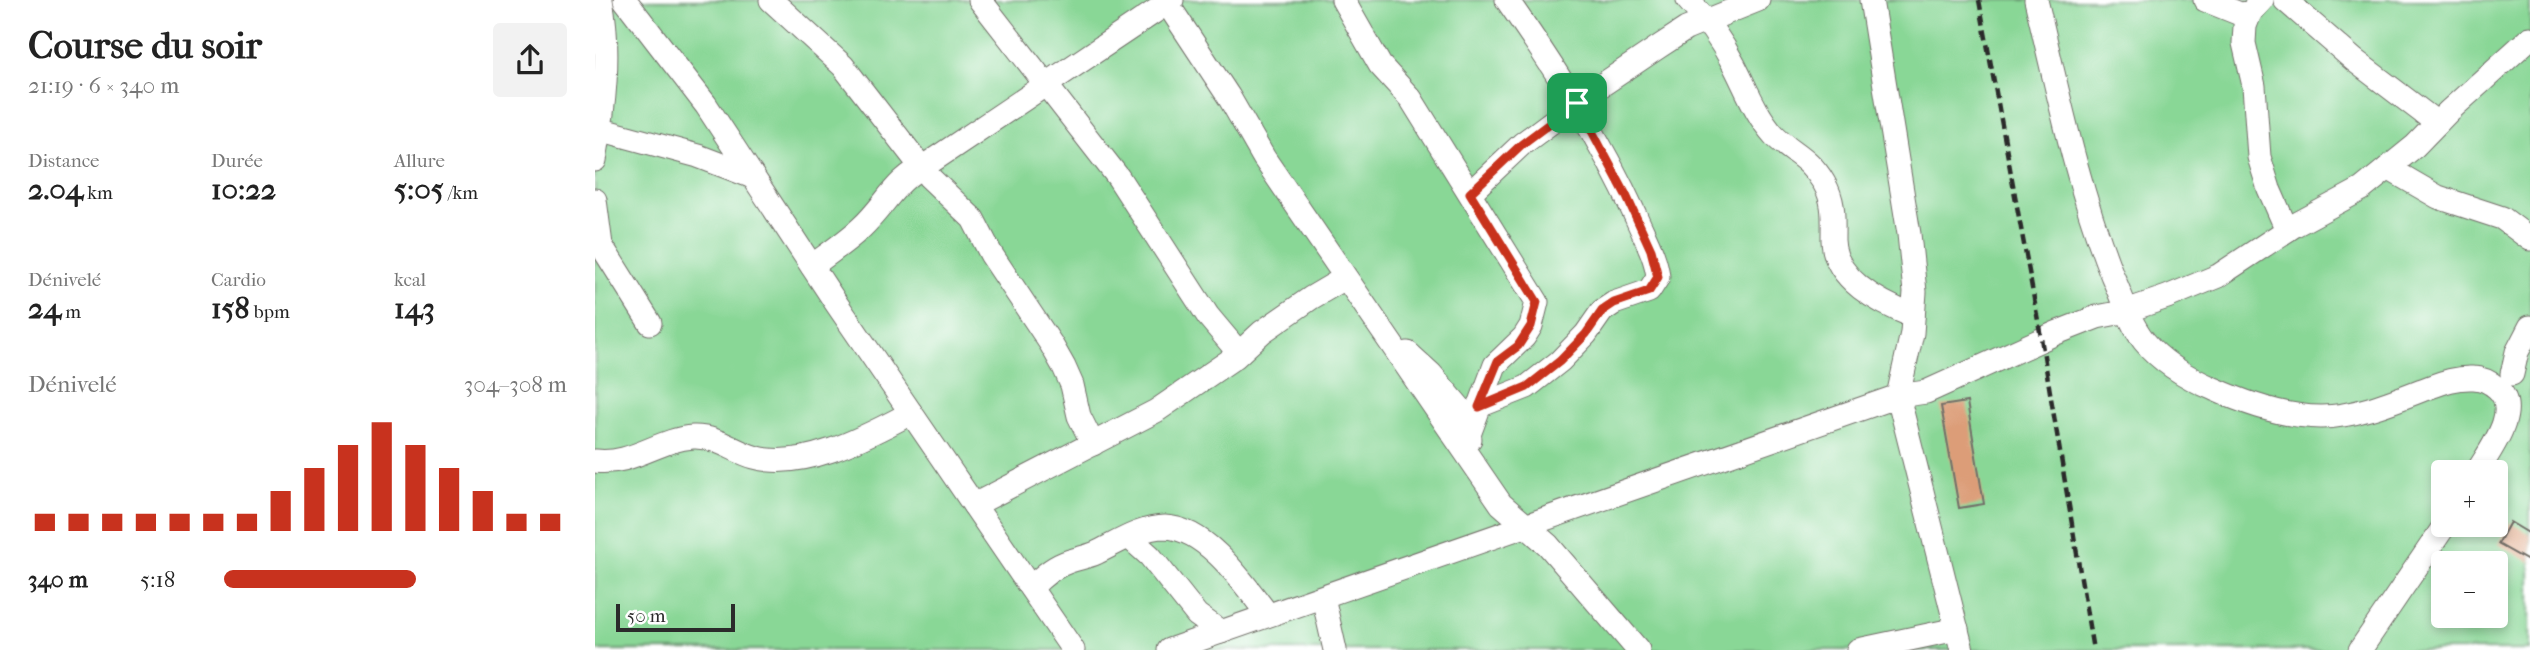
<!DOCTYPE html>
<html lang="fr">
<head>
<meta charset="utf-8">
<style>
	:root { --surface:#fff; --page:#f2f2f2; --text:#222; --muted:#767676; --accent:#c8321e }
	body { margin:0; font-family:"IM FELL French Canon",serif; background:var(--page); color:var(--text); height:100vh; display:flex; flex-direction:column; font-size:26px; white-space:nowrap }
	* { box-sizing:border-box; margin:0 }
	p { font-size:23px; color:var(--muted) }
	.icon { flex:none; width:38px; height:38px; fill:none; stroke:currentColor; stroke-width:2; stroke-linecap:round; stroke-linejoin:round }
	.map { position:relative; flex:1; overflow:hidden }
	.side { display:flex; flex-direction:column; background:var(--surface); width:595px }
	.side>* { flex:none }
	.buttons { position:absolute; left:1836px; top:460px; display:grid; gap:14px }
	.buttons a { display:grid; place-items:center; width:77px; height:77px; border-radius:7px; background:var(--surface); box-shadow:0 4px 10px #0003; font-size:35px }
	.scale { position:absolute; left:21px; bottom:18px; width:119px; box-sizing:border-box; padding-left:7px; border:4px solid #2b2b2b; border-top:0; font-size:19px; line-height:24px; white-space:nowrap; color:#2b2b2b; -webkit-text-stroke:5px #fff; paint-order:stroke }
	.pin { position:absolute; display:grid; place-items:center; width:60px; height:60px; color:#fff; margin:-30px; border-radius:14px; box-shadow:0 4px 10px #0006 }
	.round { display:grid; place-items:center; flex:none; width:74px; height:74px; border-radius:7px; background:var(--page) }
	.overview { display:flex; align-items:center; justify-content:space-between; height:119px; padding:0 28px }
	h1 { font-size:38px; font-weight:700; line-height:52px }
	.figures { display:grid; grid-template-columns:repeat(3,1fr); gap:10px; height:119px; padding:7px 28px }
	.figures div { display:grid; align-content:center }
	.figures b { font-size:30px; font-weight:700 }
	.figures small { font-size:19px; font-weight:400 }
	.figures p { font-size:19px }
	.chart { height:196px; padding:14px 28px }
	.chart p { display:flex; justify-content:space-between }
	.chart svg { width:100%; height:126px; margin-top:7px; stroke:var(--accent); stroke-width:6 }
	ul { padding:0 28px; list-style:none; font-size:23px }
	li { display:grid; grid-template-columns:112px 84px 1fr; align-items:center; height:52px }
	li i { height:18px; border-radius:9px; background:var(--accent) }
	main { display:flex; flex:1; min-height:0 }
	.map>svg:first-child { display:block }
	.green { fill:#89d796; stroke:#5a8160; stroke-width:2; fill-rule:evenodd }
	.building { fill:#dc9d78 }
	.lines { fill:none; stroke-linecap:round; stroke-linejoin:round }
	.minor-casing { stroke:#736f69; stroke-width:25 }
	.minor { stroke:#fff; stroke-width:23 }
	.rail { stroke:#2b2b2b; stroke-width:4.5; stroke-dasharray:10 5; stroke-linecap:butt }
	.route-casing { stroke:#fff; stroke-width:14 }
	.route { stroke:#c8321e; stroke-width:9 }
</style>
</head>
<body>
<main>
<section class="side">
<div class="overview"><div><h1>Course du soir</h1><p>21:19 · 6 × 340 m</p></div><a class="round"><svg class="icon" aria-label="share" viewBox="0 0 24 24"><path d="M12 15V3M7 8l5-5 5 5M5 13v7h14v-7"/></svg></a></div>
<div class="figures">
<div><p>Distance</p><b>2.04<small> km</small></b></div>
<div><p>Durée</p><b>10:22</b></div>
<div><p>Allure</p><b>5:05<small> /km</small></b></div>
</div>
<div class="figures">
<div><p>Dénivelé</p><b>24<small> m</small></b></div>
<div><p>Cardio</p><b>158<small> bpm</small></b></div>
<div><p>kcal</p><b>143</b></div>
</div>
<div class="chart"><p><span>Dénivelé</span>304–308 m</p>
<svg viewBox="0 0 160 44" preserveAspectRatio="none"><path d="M5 44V38M15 44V38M25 44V38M35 44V38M45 44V38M55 44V38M65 44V38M75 44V30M85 44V22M95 44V14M105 44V6M115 44V14M125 44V22M135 44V30M145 44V38M155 44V38"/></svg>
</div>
<ul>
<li><b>340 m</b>5:18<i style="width:56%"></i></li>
</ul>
</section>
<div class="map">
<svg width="1935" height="650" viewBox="0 0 1935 650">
	<rect width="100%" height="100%" fill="#fff"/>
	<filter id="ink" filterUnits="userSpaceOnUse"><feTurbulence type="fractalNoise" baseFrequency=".0143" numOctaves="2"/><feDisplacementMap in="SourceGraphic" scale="14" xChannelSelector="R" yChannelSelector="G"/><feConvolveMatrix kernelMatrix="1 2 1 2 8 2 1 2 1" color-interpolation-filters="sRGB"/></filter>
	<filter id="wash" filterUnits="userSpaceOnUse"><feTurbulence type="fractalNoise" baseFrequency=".00686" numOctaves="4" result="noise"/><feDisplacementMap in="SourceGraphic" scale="28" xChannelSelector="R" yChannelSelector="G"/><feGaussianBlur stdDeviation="1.57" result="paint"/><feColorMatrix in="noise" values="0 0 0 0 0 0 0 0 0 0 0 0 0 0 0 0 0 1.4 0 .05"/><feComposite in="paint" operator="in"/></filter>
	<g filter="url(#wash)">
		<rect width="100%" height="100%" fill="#f8eddc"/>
		<path class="green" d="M0,0H1935V650H0ZM1848,472H1900V525H1848ZM1848,564H1900V616H1848Z"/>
		<g id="blocks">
			<g class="building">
				<polygon points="1372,402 1389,504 1364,508 1346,406"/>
				<polygon points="1915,522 1935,534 1935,562 1903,544"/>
			</g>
		</g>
	</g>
	<g filter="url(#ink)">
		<use href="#blocks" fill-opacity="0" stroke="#736f69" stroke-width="2"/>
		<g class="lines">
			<g class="minor-casing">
				<g id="minor">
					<polyline points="30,0 111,105 241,303 478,650"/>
					<polyline points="176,0 248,66 334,177 378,219 396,254 456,344 469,367 477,385 484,416 498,444"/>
					<polyline points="385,0 523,177 613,316 644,353"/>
					<polyline points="570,0 634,97 669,158 906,504 953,545 1043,650"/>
					<polyline points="748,0 785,65 816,99 942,302 936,326 929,337 900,365 875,432"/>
					<path d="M1093,0C1112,20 1126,40 1139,65C1151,88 1161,115 1179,135C1198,154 1213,156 1229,183C1240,202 1238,218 1238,240C1239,280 1285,303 1318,316"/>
					<path d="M1441,0C1463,92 1482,187 1517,275C1527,297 1534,322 1549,341C1567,363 1593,378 1619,389C1650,403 1691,417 1726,417C1760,417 1796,402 1827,390C1844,384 1860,377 1878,378C1888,378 1895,382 1902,388C1927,410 1895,450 1882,472"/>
					<polyline points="1610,0 1645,14 1655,13"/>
					<polyline points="1667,0 1655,13 1650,26 1649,43 1659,86 1664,157 1674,189 1692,230"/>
					<polyline points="1690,0 1759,60 1842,123"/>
					<polyline points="0,128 103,156 158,177"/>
					<path d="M0,160C9,109 16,51 6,0"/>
					<polyline points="1793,168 1843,197 1907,218 1935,239"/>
					<polyline points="875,193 927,144 1001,89 1062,48 1091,29 1163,0"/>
					<polyline points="0,200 6,245 55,323"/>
					<path d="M217,266C233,254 251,242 266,228C292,204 299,180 334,163L577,0"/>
					<polyline points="813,353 836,374 871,415 875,439"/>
					<polyline points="1917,374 1922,352 1935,327"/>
					<path d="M884,406L932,387L965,361L991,334L1007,311L1019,303L1054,291L1063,277C1061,256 1049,236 1041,217C1005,138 961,70 912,0"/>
					<path d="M0,461C36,466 64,439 98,437C122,436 138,451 159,457C208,472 274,435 316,413"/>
					<polyline points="379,505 561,411 640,357 667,332 716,298 750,278"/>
					<polyline points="534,537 555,556 602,615 626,632"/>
					<path d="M436,588C447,576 459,566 475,561C484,558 492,557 501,553C522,543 546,527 570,527C612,528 650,585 673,615"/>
					<polyline points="728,597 740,650"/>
					<polyline points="574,650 1303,396 1317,333 1320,292 1314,234 1276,0"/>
					<polyline points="1263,650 1362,629"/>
					<polyline points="1367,650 1303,396 1331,392 1461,333 1502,317 1528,312 1572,297 1623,276 1700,225 1767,189 1820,146 1854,111 1935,38"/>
					<polyline points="1765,650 1850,525"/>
				</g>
			</g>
			<use href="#minor" class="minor"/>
			<polyline class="rail" points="1384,0 1444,326 1498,650"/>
		</g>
	</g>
	<g class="lines" filter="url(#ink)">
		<g class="route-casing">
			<polygon id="route" points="982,103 1031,195 1056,250 1063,277 1054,291 1019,303 1007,311 991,334 965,361 932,387 884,407 903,361 923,346 936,326 942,302 875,193 927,144"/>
		</g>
		<use href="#route" class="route"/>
	</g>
</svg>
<div class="buttons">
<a>+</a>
<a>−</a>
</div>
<div class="scale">50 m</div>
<div class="pin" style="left:982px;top:103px;background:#1e9e55"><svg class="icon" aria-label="arrive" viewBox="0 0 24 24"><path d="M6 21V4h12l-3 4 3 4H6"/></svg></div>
</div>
</main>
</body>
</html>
